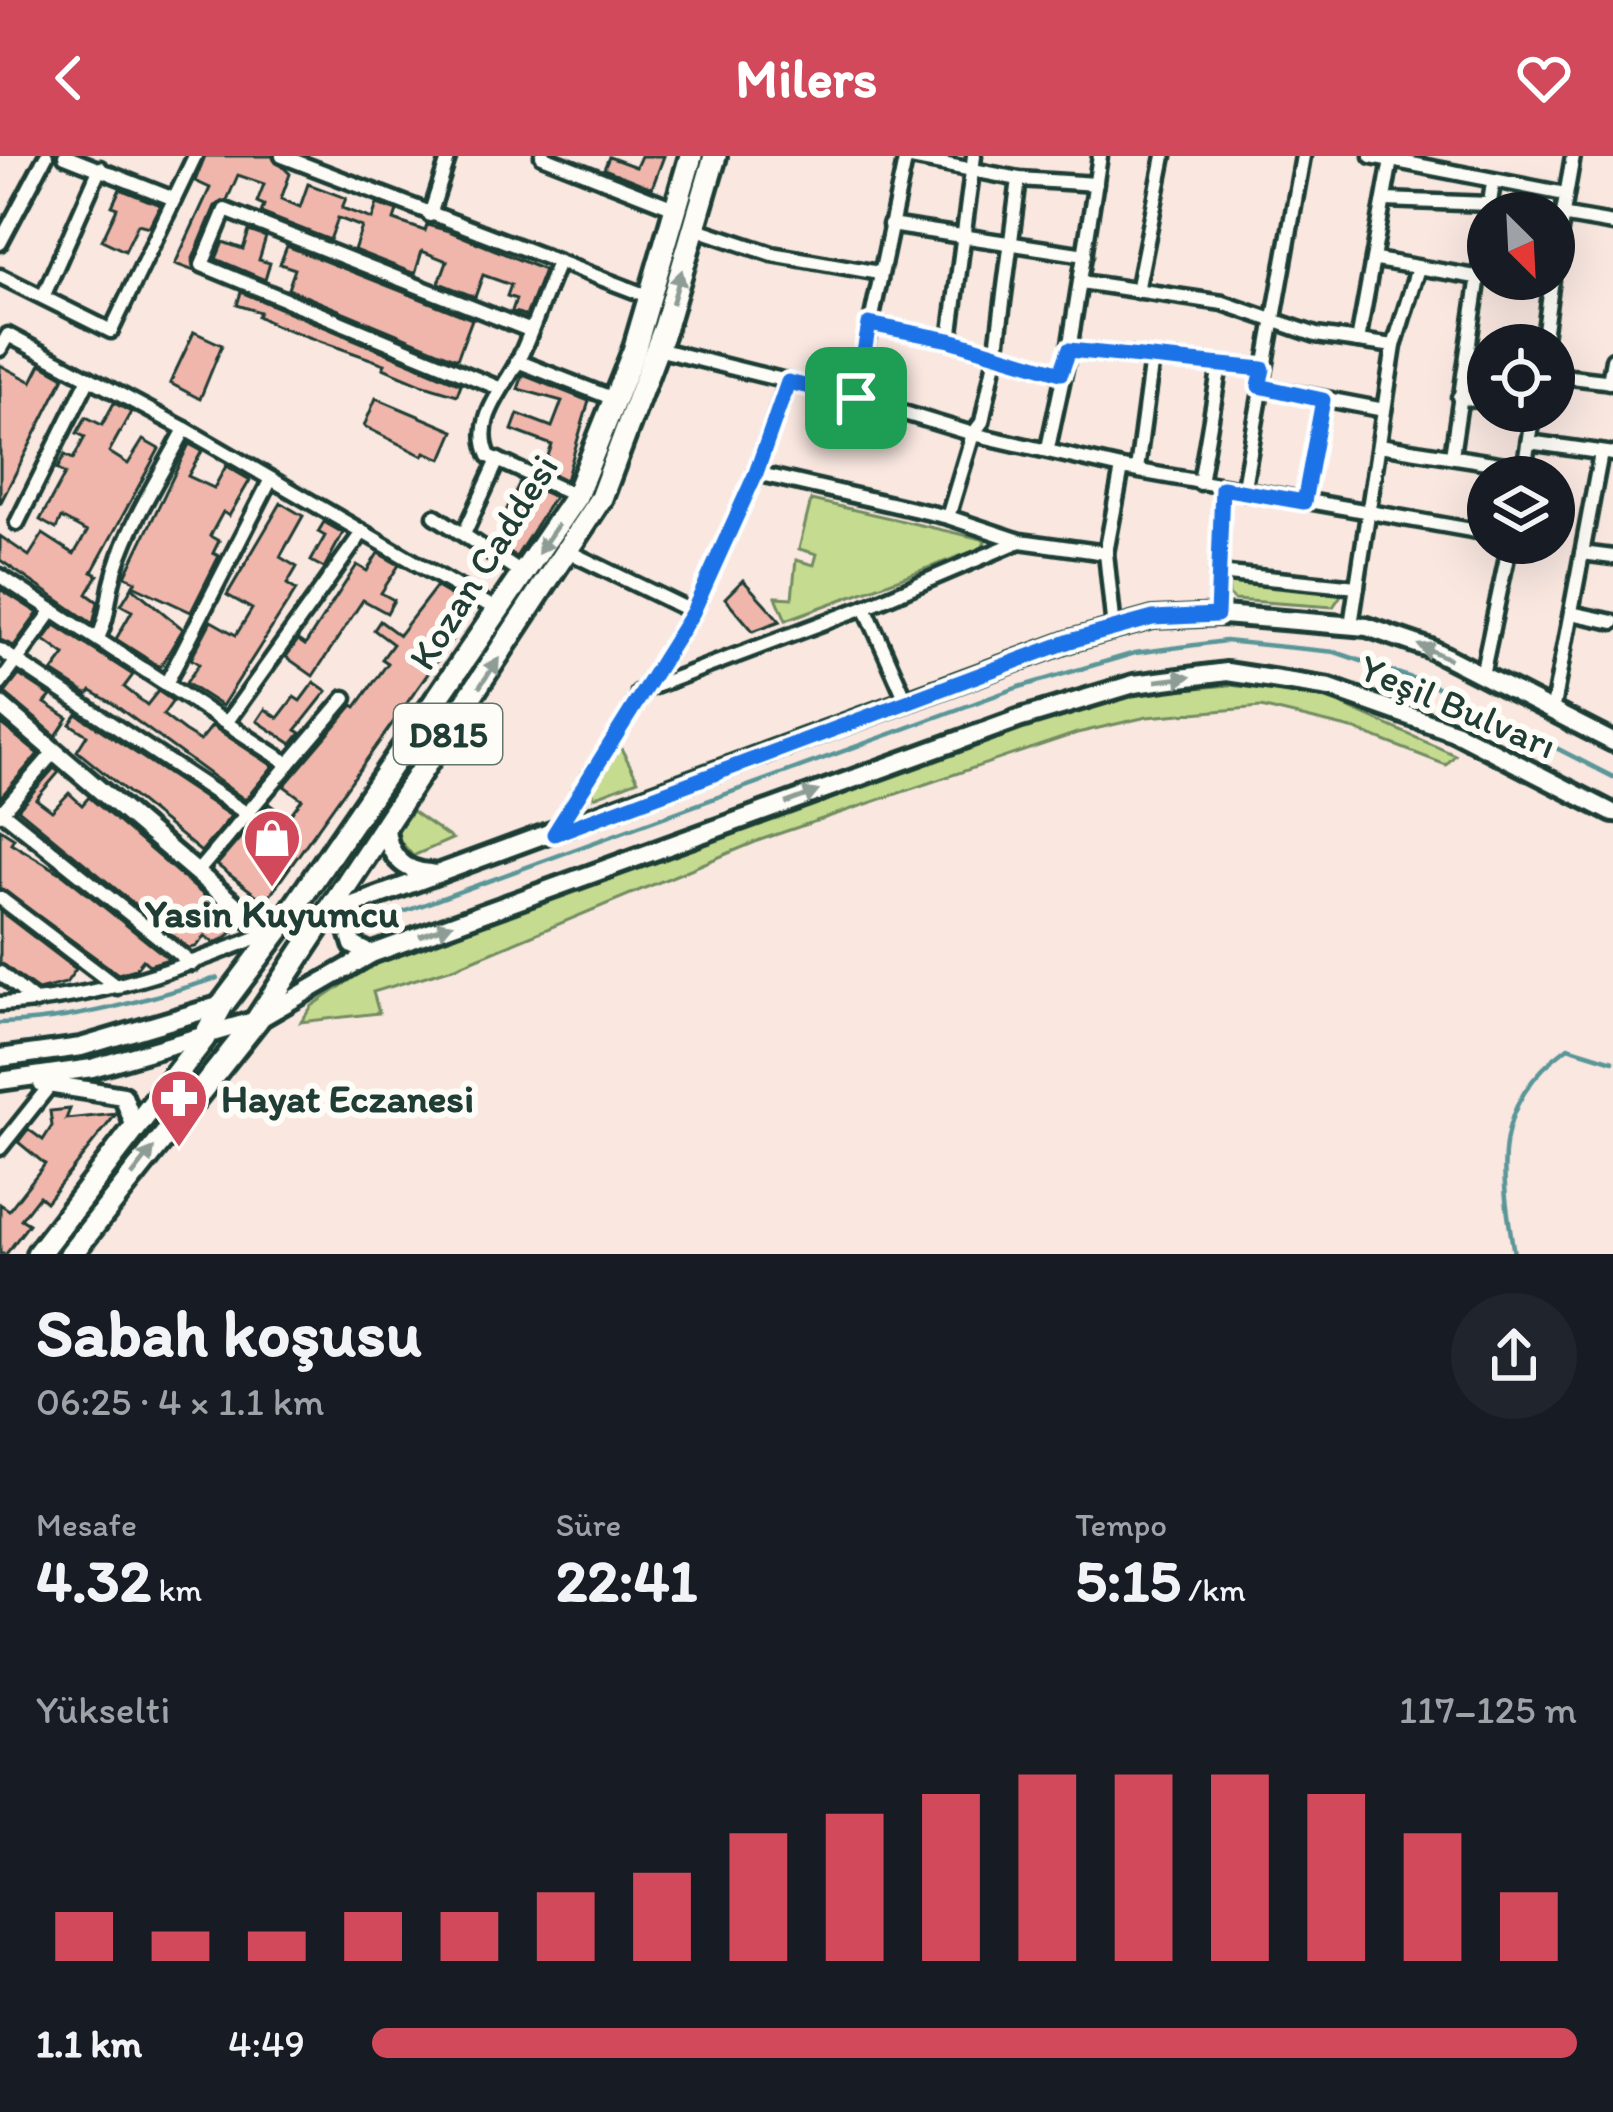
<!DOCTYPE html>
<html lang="tr">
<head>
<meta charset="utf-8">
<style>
	:root { --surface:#171b24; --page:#20242c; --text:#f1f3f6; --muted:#9ea1a6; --accent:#d1495b }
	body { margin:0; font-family:Itim,sans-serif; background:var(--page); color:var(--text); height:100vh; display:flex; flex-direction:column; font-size:45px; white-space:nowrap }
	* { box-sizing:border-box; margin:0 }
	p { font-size:39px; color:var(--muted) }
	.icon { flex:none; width:66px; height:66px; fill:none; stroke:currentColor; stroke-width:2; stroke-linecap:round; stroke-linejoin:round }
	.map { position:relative; height:1098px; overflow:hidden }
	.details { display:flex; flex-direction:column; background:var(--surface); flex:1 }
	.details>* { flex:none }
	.needle { width:78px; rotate:156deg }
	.buttons { position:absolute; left:1467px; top:36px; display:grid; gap:24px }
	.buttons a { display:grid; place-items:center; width:108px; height:108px; border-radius:50%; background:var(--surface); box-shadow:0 12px 48px #0002; font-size:60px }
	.pin { position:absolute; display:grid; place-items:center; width:102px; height:102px; color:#fff; margin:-51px; border-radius:24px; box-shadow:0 6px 18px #0006 }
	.round { display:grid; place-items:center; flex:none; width:126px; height:126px; border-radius:63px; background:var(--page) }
	.overview { display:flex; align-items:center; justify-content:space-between; height:204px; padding:0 36px }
	h1 { font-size:66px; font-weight:700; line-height:90px }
	.metrics { display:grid; grid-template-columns:repeat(3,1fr); gap:18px; height:204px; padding:12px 36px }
	.metrics div { display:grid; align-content:center }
	.metrics b { font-size:60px; font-weight:700 }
	.metrics small { font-size:33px; font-weight:400 }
	.metrics p { font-size:33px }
	.chart { height:336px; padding:24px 36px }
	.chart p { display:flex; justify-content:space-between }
	.chart svg { width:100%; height:216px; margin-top:12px; stroke:var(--accent); stroke-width:6 }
	ul { padding:0 36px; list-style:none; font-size:39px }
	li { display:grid; grid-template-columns:192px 144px 1fr; align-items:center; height:90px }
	li i { height:30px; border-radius:15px; background:var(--accent) }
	header { display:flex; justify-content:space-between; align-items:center; height:156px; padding:0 36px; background:var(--accent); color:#fff; font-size:54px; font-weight:700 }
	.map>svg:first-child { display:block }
	.green { fill:#c5db90; stroke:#728c62; stroke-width:3 }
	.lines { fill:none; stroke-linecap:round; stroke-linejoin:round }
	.stream { stroke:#5a9698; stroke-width:4.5 }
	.building { fill:#f0b6ab; stroke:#1f3d34; stroke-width:3 }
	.street-casing { stroke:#1f3d34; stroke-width:21 }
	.secondary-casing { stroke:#1f3d34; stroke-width:26 }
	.highway-casing { stroke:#1f3d34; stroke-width:30 }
	.street { stroke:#fdfcf7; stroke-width:12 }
	.secondary { stroke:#fdfcf7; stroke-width:16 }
	.highway { stroke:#fdfcf7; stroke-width:21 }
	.oneway { fill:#8e9c96 }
	.route-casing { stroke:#fff; stroke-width:24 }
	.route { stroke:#1a73e8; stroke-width:15 }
	.labels { text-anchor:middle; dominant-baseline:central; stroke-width:12; stroke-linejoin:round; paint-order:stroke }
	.shield { fill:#fdfcf7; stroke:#62766e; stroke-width:3 }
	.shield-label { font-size:36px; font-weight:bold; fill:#1f3d34 }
	.street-label { font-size:39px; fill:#1f3d34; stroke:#fdfcf7 }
	.poi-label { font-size:39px; font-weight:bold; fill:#1f3d34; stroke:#fdfcf7 }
</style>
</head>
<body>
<header><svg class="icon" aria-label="back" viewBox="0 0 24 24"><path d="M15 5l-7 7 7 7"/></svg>Milers<svg class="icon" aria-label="heart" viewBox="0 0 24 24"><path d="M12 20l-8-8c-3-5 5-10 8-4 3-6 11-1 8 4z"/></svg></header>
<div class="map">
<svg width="1613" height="1098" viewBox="0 0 1613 1098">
	<rect width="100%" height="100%" fill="#f9e7e0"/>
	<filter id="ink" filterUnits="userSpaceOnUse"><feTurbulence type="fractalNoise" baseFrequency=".00833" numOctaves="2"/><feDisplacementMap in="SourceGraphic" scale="24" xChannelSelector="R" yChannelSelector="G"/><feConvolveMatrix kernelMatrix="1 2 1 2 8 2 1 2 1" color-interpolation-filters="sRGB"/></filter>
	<g filter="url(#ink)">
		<g class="green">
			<polygon points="811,344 982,383 985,386 982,392 786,464 776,441 792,442 796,404 814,409 817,398 799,393"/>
			<polygon points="1228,417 1343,436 1333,451 1234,444 1229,439"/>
			<polygon points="1230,529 1324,541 1455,599 1446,609 1356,574 1261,551 1147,561 1077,577 760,684 456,811 373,836 379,857 301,866 312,850 382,802 1032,565 1127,538"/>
			<polygon points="616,583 638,624 594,641 590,625"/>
			<polygon points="412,655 452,683 413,700 395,679"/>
		</g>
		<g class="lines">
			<g class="stream">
				<polyline points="368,769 1016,532 1135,497 1225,485 1335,496 1435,530 1613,621"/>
				<path d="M0,867C76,865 145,844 217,822"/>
				<path d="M1514,1098C1500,1012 1490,949 1568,891L1613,905"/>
			</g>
		</g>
		<g class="building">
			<polygon points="205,0 272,0 290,18 281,43 300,51 308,28 346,42 342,52 372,63 377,48 397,55 394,64 425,75 427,69 449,75 544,114 526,160 512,155 516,143 507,140 511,129 483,119 475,141 439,127 447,105 422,95 415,118 354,94 362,71 338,62 330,84 261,57 264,49 257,46 264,28 238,19 227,44 215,50 192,105 194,115 175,108 210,32 195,25"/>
			<polygon points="641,0 664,0 652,32 604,13 609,1 636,11"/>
			<polygon points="120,33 160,49 149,71 138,68 125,95 102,84 117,52 112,50"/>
			<polygon points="249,75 266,81 259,104 270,107 265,124 216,103 223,86 243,93"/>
			<polygon points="287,90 472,163 457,203 288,133 295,113 280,108"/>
			<polygon points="241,136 461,228 457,239 421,228 383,212 385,208 275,169 258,160 260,156 237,149"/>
			<polygon points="194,176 222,189 200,243 170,227"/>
			<polygon points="41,208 64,221 0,348 0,209 32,226"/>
			<polygon points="523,219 589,245 566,324 543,313 552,289 512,274 518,258 552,271 562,245 518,233"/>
			<polygon points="376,242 454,275 442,303 425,296 423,300 364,270"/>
			<polygon points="114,247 131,256 109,296 128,308 143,284 159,293 92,416 98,419 87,438 98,446 93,468 0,404 0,380 29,400 43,378 74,398 87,376 61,362 56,373 40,364 65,318 57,313 65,299 73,303 85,281 77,277 86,261 102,269"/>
			<polygon points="189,288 202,295 188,320 214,332 226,310 250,324 229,360 223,356 210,380 219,385 213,397 219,400 191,456 133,429 136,425 125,420"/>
			<polygon points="520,326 554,341 516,401 505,393 520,359 507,353"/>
			<polygon points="281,347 303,360 280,401 297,411 287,428 296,434 222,550 186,527 199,508 191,503 211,465 236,479 252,453 227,439"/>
			<polygon points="324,366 343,377 324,412 311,405 325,380 318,376"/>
			<polygon points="378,397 399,409 381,437 394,444 387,457 363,444 313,520 286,501 298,484 305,489 357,409 367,415"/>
			<polygon points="743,424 765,448 780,465 753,475 725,442"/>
			<polygon points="132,431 183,473 160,511 116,483 132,455 121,449"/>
			<polygon points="436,431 474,453 265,746 217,709 269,648 288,662 302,643 284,630 353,549 356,551 388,507 382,503 393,488 374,474 380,465 399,479"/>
			<polygon points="0,433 38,457 14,490 0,484"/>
			<polygon points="55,469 133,519 124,531 147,549 158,535 173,545 163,559 184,575 200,585 212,570 273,610 245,644 112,547 91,535 88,539 52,516 65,499 44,484"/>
			<polygon points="19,519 51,540 45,547 68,562 56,580 5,537"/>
			<polygon points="314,526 327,535 296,574 301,577 292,588 257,565 265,553 278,562 294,541 300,545"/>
			<polygon points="77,558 231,660 201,696 77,595 87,579 70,568"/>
			<polygon points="0,567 38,598 0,642"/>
			<polygon points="54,612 59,616 36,643 52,655 69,637 82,649 89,641 240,770 224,783 214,787 205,780 195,791 188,792 18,653"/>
			<polygon points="0,673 14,682 11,687 64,719 169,803 149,809 143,804 136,813 118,818 0,732"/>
			<polygon points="0,755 76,813 66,827 38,834 0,807"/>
			<polygon points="70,953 66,963 116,958 46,1046 39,1040 21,1063 29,1068 6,1098 0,1098 0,1048 9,1054 45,1008 18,986 28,973 43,984 52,970 50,955"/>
		</g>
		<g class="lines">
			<g class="street-casing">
				<g id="street">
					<polyline points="65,0 174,43"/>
					<polyline points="282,0 650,141"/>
					<polyline points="542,0 677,53"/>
					<polyline points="1371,0 1565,38"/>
					<polyline points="906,1 1019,23 1096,28"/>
					<polyline points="1385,44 1489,48"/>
					<polyline points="430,59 449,0"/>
					<polyline points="1561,59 1613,68"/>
					<polyline points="890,69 1085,99"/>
					<polyline points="694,72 772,98 879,117"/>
					<polyline points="0,87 46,0"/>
					<polyline points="1376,104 1476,121"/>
					<path d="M558,107C544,139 533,174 518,205C502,236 473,264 489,300L576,340"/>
					<polyline points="1554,109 1573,0"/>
					<polyline points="0,120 111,175 195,0"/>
					<polyline points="1081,126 1223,147 1316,179 1394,190"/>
					<polyline points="1137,135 1164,0"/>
					<polyline points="43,141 100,12"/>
					<polyline points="869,168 950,184 1061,217"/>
					<polyline points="950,184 974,0"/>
					<polyline points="1358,185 1391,4"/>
					<polyline points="1543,189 1552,123"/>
					<polyline points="0,193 8,179 185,273 499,455"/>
					<polyline points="657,193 855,242 973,278 1122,312 1488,377"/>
					<polyline points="1069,194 1263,213"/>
					<polyline points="517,205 614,243"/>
					<polyline points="1554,219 1613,226"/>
					<polyline points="1609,226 1613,203"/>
					<polyline points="1259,230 1384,254"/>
					<polyline points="499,232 202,109 225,54 529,174"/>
					<polyline points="1459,241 1488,246"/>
					<polyline points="855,242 906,0"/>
					<polyline points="1529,286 1613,298"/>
					<polyline points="1379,289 1525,312"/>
					<polyline points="1048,292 1069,194 1100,0"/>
					<polyline points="1452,299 1493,27"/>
					<polyline points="1137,314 1152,202"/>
					<polyline points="756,317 948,361 1020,385 1106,397"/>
					<polyline points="1523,321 1533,255"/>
					<polyline points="1200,327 1220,209"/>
					<polyline points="1243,336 1303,0"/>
					<polyline points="1304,346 1323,243"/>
					<polyline points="435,360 523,418"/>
					<polyline points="948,361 973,278 982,266 996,200 1019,23"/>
					<polyline points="17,367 89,222"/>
					<polyline points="464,378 498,304"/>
					<polyline points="569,396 693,456"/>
					<polyline points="1582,397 1613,401"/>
					<polyline points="1218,417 1357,431"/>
					<polyline points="0,420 289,608"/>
					<polyline points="865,451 907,546"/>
					<polyline points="1571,457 1613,466"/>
					<polyline points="1217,459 1222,332"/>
					<polyline points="1351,469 1394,190 1418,112"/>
					<polyline points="1114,473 1106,397 1122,312"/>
					<path d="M98,482C108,462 107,448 112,427C124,374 160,321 185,273"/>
					<polyline points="0,494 249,659"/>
					<polyline points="1482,519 1510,387"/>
					<polyline points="0,528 53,454"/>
					<polyline points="166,528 270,325"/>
					<polyline points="639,536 865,451 1020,385"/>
					<polyline points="1552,556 1601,297"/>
					<polyline points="226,567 361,378"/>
					<polyline points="0,654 192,808"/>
					<polyline points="0,658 54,596"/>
					<polyline points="555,676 693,456 756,317 787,226"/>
					<polyline points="199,714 345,542"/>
					<polyline points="0,742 117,831"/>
					<polyline points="0,817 36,846"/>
					<path d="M0,848C97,843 186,811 275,774"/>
					<polyline points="0,992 51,928"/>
				</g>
			</g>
			<g class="secondary-casing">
				<g id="secondary">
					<polyline points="0,549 263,773 323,760 1070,485 1153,462 1223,459 1367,471 1431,493 1613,586"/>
					<path d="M386,670C387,698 403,716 431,717"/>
					<polyline points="357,748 345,762 353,789 371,798"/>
					<polyline points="0,902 81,891 222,849"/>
					<polyline points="0,925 92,912 257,864 371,798 1021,562 1134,528 1227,516 1330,532 1457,577 1613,657"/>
					<polyline points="42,927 123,940 135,971"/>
				</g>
			</g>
			<g class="highway-casing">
				<g id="highway">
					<polyline points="38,1098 204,882 222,849 280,772 576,340 634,195 691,0"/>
					<polyline points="71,1098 257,864 601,342 665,171 715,0"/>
				</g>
			</g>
			<use href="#street" class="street"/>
			<use href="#secondary" class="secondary"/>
			<use href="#highway" class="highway"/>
		</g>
		<defs><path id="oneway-solid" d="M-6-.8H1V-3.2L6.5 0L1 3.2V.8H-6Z" transform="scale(3)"/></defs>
		<g class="oneway">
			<use href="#oneway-solid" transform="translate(677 131) rotate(-74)"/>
			<use href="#oneway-solid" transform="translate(548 383) rotate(124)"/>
			<use href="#oneway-solid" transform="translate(1434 496) rotate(-156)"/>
			<use href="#oneway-solid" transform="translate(489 517) rotate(-56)"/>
			<use href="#oneway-solid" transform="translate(1173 523) rotate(-7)"/>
			<use href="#oneway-solid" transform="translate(802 641) rotate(-20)"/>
			<use href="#oneway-solid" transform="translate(436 774) rotate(-20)"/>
			<use href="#oneway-solid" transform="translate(143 1006) rotate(-52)"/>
		</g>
	</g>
	<g class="lines" filter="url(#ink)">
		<g class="route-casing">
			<polygon id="route" points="869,168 950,184 1061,217 1069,194 1263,213 1259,230 1323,244 1304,346 1222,332 1217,459 1153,462 1070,485 554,678 693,456 756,317 788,226 856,242"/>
		</g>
		<use href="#route" class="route"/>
	</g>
	<defs>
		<g id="shop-pin" transform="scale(3)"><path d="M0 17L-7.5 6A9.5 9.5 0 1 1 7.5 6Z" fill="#d1495b" stroke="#fdfcf7"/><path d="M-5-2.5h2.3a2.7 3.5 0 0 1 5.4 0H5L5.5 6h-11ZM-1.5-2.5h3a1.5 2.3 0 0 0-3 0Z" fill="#fff"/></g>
		<g id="pharmacy-pin" transform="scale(3)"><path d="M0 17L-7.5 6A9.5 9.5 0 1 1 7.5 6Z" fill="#d1495b" stroke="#fdfcf7"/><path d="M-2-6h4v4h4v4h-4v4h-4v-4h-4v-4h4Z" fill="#fff"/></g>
	</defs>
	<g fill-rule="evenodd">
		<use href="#shop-pin" x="272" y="682"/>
		<use href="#pharmacy-pin" x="179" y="942"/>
	</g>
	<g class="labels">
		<rect class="shield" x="394" y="548" width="108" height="60" rx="9"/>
		<g class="shield-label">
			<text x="448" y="578">D815</text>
		</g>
		<g class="street-label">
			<text transform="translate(483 406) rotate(-58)">Kozan Caddesi</text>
			<text transform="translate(1458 550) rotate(23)">Yeşil Bulvarı</text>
		</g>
		<g class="poi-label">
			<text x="272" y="757">Yasin Kuyumcu</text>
			<text x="221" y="942" text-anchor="start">Hayat Eczanesi</text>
		</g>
	</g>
</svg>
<div class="buttons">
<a><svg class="needle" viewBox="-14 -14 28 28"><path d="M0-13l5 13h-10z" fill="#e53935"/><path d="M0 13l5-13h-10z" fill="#9ea1a6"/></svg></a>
<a><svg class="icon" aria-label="locate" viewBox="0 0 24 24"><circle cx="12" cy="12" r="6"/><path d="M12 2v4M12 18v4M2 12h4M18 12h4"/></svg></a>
<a><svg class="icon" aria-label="layers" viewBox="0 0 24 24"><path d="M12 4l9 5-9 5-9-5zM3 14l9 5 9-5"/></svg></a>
</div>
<div class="pin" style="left:856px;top:242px;background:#1e9e55"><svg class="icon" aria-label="arrive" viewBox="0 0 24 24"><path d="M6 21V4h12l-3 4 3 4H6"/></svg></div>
</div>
<section class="details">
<div class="overview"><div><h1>Sabah koşusu</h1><p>06:25 · 4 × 1.1 km</p></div><a class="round"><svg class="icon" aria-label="share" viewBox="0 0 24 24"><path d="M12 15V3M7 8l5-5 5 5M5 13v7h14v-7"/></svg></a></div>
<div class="metrics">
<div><p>Mesafe</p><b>4.32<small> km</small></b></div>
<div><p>Süre</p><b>22:41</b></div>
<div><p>Tempo</p><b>5:15<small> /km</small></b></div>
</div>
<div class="chart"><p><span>Yükselti</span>117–125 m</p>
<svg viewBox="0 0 160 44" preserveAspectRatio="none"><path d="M5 44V34M15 44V38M25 44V38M35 44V34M45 44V34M55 44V30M65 44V26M75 44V18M85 44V14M95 44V10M105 44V6M115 44V6M125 44V6M135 44V10M145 44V18M155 44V30"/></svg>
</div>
<ul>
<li><b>1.1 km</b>4:49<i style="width:100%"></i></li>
</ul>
</section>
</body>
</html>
